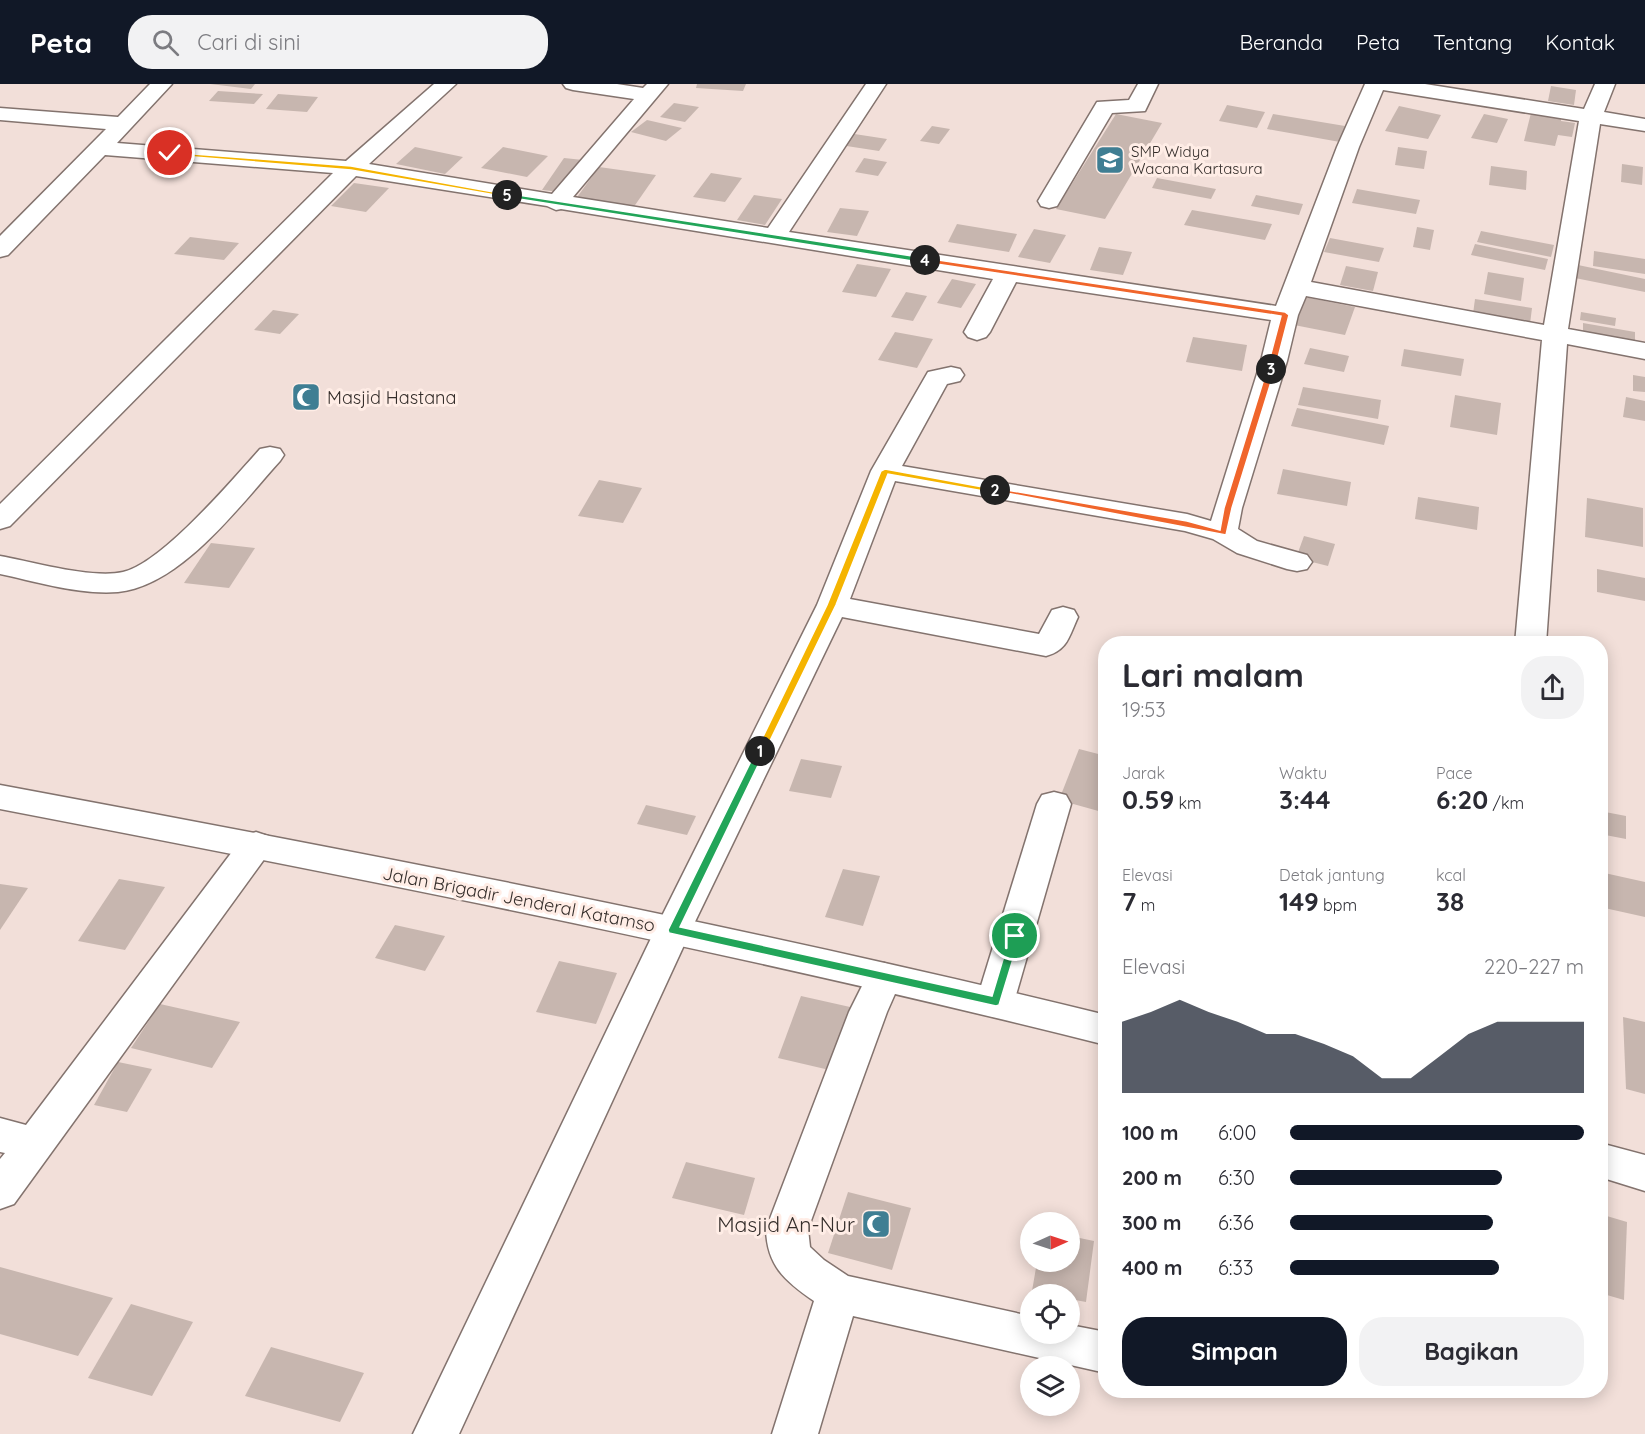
<!DOCTYPE html>
<html lang="id">
<head>
<meta charset="utf-8">
<style>
	:root { --surface:#fff; --page:#f2f2f3; --text:#2b2b33; --muted:#7c7c81; --accent:#111827 }
	body { margin:0; font-family:Quicksand,sans-serif; background:var(--page); color:var(--text); height:100vh; display:flex; flex-direction:column; font-size:22px; white-space:nowrap }
	* { box-sizing:border-box; margin:0 }
	p { font-size:20px; color:var(--muted) }
	.icon { flex:none; width:33px; height:33px; fill:none; stroke:currentColor; stroke-width:2; stroke-linecap:round; stroke-linejoin:round }
	.map { position:relative; flex:1; overflow:hidden }
	.panel { position:absolute; left:1098px; top:552px; width:510px; height:762px; display:flex; flex-direction:column; background:var(--surface); border-radius:24px; box-shadow:0 3px 15px #0003 }
	.panel>* { flex:none }
	.needle { width:39px; rotate:87deg }
	.buttons { position:absolute; left:1020px; top:1128px; display:grid; gap:12px }
	.buttons a { display:grid; place-items:center; width:60px; height:60px; border-radius:50%; background:var(--surface); box-shadow:0 3px 15px #0003; font-size:30px }
	.pin { position:absolute; display:grid; place-items:center; width:51px; height:51px; color:#fff; margin:-26px; border:3px solid #fff; border-radius:50%; box-shadow:0 2px 6px #0007 }
	.km { position:absolute; width:30px; height:30px; margin:-15px; border-radius:50%; background:#222; color:#fff; font-size:16px; line-height:30px; text-align:center }
	.round { display:grid; place-items:center; flex:none; width:63px; height:63px; border-radius:24px; background:var(--page) }
	.summary { display:flex; align-items:center; justify-content:space-between; height:102px; padding:0 24px }
	h1 { font-size:33px; font-weight:700; line-height:45px }
	.figures { display:grid; grid-template-columns:repeat(3,1fr); gap:9px; height:102px; padding:6px 24px }
	.figures div { display:grid; align-content:center }
	.figures b { font-size:26px; font-weight:700 }
	.figures small { font-size:16px; font-weight:400 }
	.figures p { font-size:16px }
	.chart { height:168px; padding:12px 24px }
	.chart p { display:flex; justify-content:space-between }
	.chart svg { width:100%; height:108px; margin-top:6px; fill:var(--accent); opacity:.7 }
	.action { display:flex; gap:12px; margin-top:auto; padding:12px 24px }
	.action a { flex:1; height:69px; border-radius:24px; background:var(--accent); color:#fff; font-size:24px; font-weight:700; line-height:69px; text-align:center }
	.action a+a { background:var(--page); color:var(--text) }
	ul { padding:0 24px; list-style:none; font-size:20px }
	li { display:grid; grid-template-columns:96px 72px 1fr; align-items:center; height:45px }
	li i { height:15px; border-radius:8px; background:var(--accent) }
	header { display:flex; align-items:center; gap:36px; box-sizing:border-box; height:84px; padding:0 30px; background:var(--accent); color:#fff }
	header strong { font-size:28px }
	nav { display:flex; gap:33px; margin-inline-start:auto; font-size:21px }
	.search { width:420px; height:54px; background:var(--page); display:flex; align-items:center; gap:15px; box-sizing:border-box; padding:0 21px; border-radius:24px; color:var(--muted); font-size:22px }
	.map>svg:first-child { display:block }
	.building { fill:#c7b6af }
	.lines { fill:none; stroke-linecap:round; stroke-linejoin:round }
	.minor-casing { stroke:#83736e; stroke-width:3 }
	.major-casing { stroke:#83736e; stroke-width:3 }
	.minor { fill:#fff; fill-rule:evenodd }
	.major { fill:#fff; fill-rule:evenodd }
	.split-1 { fill:#22a559; stroke:#fff; stroke-width:1.5 }
	.split-2 { fill:#f5b400; stroke:#fff; stroke-width:1.5 }
	.split-3 { fill:#f0652b; stroke:#fff; stroke-width:1.5 }
	.split-4 { fill:#f0652b; stroke:#fff; stroke-width:1.5 }
	.split-5 { fill:#22a559; stroke:#fff; stroke-width:1.5 }
	.split-6 { fill:#f5b400; stroke:#fff; stroke-width:1.5 }
	.labels { text-anchor:middle; dominant-baseline:central; stroke-width:6; stroke-linejoin:round; paint-order:stroke }
	.far-poi-label { font-size:15px; fill:#352e2b; stroke:#ffede6; text-anchor:start }
	.poi-label { font-size:18px; fill:#352e2b; stroke:#ffede6; text-anchor:start }
	.street-label { font-size:18px; fill:#352e2b; stroke:#ffede6 }
	.near-poi-label { font-size:21px; fill:#352e2b; stroke:#ffede6; text-anchor:end }
</style>
</head>
<body>
<header>
<strong>Peta</strong>
<div class="search"><svg class="icon" aria-label="search" viewBox="0 0 24 24"><circle cx="10" cy="10" r="6"/><path d="M15 15l6 6"/></svg>Cari di sini</div>
<nav><a>Beranda</a><a>Peta</a><a>Tentang</a><a>Kontak</a></nav>
</header>
<div class="map">
<svg width="1645" height="1350" viewBox="0 0 1645 1350">
	<rect width="100%" height="100%" fill="#f2dfd9"/>
	<g class="building">
		<polygon points="210,0 255,0 251,5"/>
		<polygon points="697,0 746,0 743,7 696,4"/>
		<polygon points="1551,2 1576,6 1574,21 1548,17"/>
		<polygon points="218,7 263,10 254,20 209,17"/>
		<polygon points="278,10 318,13 307,28 266,25"/>
		<polygon points="674,19 699,23 685,38 660,33"/>
		<polygon points="1227,21 1265,28 1257,44 1219,37"/>
		<polygon points="1399,22 1441,31 1428,55 1385,47"/>
		<polygon points="1531,29 1561,34 1561,37 1575,39 1572,53 1558,51 1555,62 1524,57"/>
		<polygon points="1116,30 1162,39 1105,135 1056,125"/>
		<polygon points="1273,30 1345,42 1340,58 1267,45"/>
		<polygon points="1484,30 1508,35 1497,59 1471,54"/>
		<polygon points="647,36 682,44 666,57 631,48"/>
		<polygon points="932,42 950,45 939,60 920,57"/>
		<polygon points="848,49 887,55 879,67 840,61"/>
		<polygon points="415,63 463,73 445,90 396,80"/>
		<polygon points="503,63 548,72 527,93 481,84"/>
		<polygon points="1398,63 1427,67 1424,85 1395,81"/>
		<polygon points="564,74 583,76 561,108 542,106"/>
		<polygon points="864,74 887,78 878,92 855,88"/>
		<polygon points="1622,80 1643,83 1642,101 1621,98"/>
		<polygon points="1491,82 1527,87 1526,106 1489,101"/>
		<polygon points="599,83 656,91 633,124 575,116"/>
		<polygon points="711,89 742,94 725,118 693,113"/>
		<polygon points="1157,94 1216,105 1211,115 1152,104"/>
		<polygon points="354,99 389,104 366,128 331,122"/>
		<polygon points="1357,105 1420,116 1416,130 1352,119"/>
		<polygon points="754,111 782,115 765,141 737,136"/>
		<polygon points="1256,111 1303,120 1299,131 1251,122"/>
		<polygon points="840,124 869,127 857,152 827,148"/>
		<polygon points="1192,126 1272,140 1265,156 1184,141"/>
		<polygon points="957,140 1017,150 1009,168 948,158"/>
		<polygon points="1417,143 1434,146 1430,166 1413,163"/>
		<polygon points="1034,145 1066,151 1050,179 1018,173"/>
		<polygon points="1481,147 1554,161 1551,173 1477,158"/>
		<polygon points="190,153 239,159 224,176 174,170"/>
		<polygon points="1330,154 1384,164 1379,178 1324,168"/>
		<polygon points="1475,160 1548,175 1545,186 1471,171"/>
		<polygon points="1099,163 1132,168 1123,191 1090,186"/>
		<polygon points="1594,167 1645,175 1645,190 1593,182"/>
		<polygon points="857,180 891,185 876,213 842,208"/>
		<polygon points="1578,181 1645,195 1645,208 1575,194"/>
		<polygon points="1346,182 1378,188 1373,207 1340,201"/>
		<polygon points="1488,188 1524,194 1521,217 1484,210"/>
		<polygon points="952,195 976,200 961,224 937,219"/>
		<polygon points="906,208 927,212 913,237 891,233"/>
		<polygon points="1299,212 1355,223 1345,251 1289,240"/>
		<polygon points="1475,215 1532,224 1530,240 1473,230"/>
		<polygon points="273,226 299,230 280,250 254,246"/>
		<polygon points="1581,228 1616,234 1615,242 1580,236"/>
		<polygon points="1583,239 1635,248 1635,261 1583,252"/>
		<polygon points="895,248 933,255 917,284 878,276"/>
		<polygon points="1193,253 1247,261 1242,287 1186,278"/>
		<polygon points="1310,264 1349,272 1344,288 1304,280"/>
		<polygon points="1404,265 1464,275 1461,292 1401,282"/>
		<polygon points="1633,291 1645,293 1645,308 1633,307"/>
		<polygon points="1303,303 1381,316 1378,335 1298,321"/>
		<polygon points="1455,311 1501,319 1497,351 1450,343"/>
		<polygon points="1626,313 1645,317 1645,337 1623,333"/>
		<polygon points="1297,324 1389,342 1384,361 1291,342"/>
		<polygon points="1283,385 1351,398 1347,422 1277,410"/>
		<polygon points="599,396 642,404 623,439 578,432"/>
		<polygon points="1418,413 1479,423 1477,446 1415,435"/>
		<polygon points="1587,414 1643,424 1643,463 1585,453"/>
		<polygon points="1304,452 1335,460 1328,482 1296,474"/>
		<polygon points="211,459 255,464 229,504 184,499"/>
		<polygon points="1597,485 1645,494 1645,517 1597,508"/>
		<polygon points="1079,665 1106,672 1106,719 1102,728 1059,716"/>
		<polygon points="801,675 842,682 831,714 789,707"/>
		<polygon points="646,721 696,732 687,751 637,740"/>
		<polygon points="1600,727 1626,732 1626,755 1600,750"/>
		<polygon points="843,785 880,792 863,842 825,833"/>
		<polygon points="1600,788 1645,798 1645,833 1600,823"/>
		<polygon points="119,795 165,803 125,866 78,857"/>
		<polygon points="0,800 28,804 0,846"/>
		<polygon points="395,841 445,852 425,887 375,874"/>
		<polygon points="559,877 617,889 596,940 536,928"/>
		<polygon points="801,912 859,925 838,988 778,974"/>
		<polygon points="160,920 240,938 212,984 131,964"/>
		<polygon points="1623,933 1645,938 1645,1010 1626,1005"/>
		<polygon points="118,978 152,985 127,1028 94,1021"/>
		<polygon points="686,1078 755,1094 744,1131 672,1114"/>
		<polygon points="848,1108 911,1124 892,1186 828,1169"/>
		<polygon points="1600,1130 1627,1138 1624,1216 1600,1209"/>
		<polygon points="1070,1152 1094,1157 1086,1218 1070,1215 1070,1210 1049,1210 1032,1207 1037,1178 1070,1178"/>
		<polygon points="0,1183 113,1214 78,1272 0,1250"/>
		<polygon points="131,1220 193,1238 152,1312 88,1294"/>
		<polygon points="271,1263 364,1289 340,1338 245,1312"/>
	</g>
	<g class="lines">
		<g class="minor-casing">
			<g id="minor">
				<path d="M150,0H172L117,59L346,77L434,0H456L369,80L552,110L634,15L573,6L566,4L563,0H617L643,4L647,0H668L573,113L768,144L866,0H886L789,148L1276,222L1337,63L1365,0H1425L1584,25L1595,0H1615L1604,28L1645,35V47L1600,40L1568,245L1645,259V275L1567,260L1546,560H1515L1542,256L1306,212L1298,231L1287,277L1242,424L1238,445L1257,457L1307,471L1312,478L1307,485L1297,487L1287,485L1237,469L1213,455L1185,447L895,397L850,515L1039,550L1052,526L1063,523L1074,526L1078,533C1069,552 1068,566 1046,572L842,533L691,846L459,1350H413L655,846L817,521L871,387L928,288L951,283L960,285L964,291L960,297L947,300L902,382L1187,430L1211,437L1261,277L1271,236L1016,198L990,248L986,253L977,256L968,253L964,248L993,195L561,125L556,126L547,122L356,92L10,442L0,445V420L333,89L105,71L8,171L0,173V152L106,45L0,36V24L118,33ZM1383,6L1579,37L1544,241L1311,198L1359,63Z"/>
				<polygon points="1138,0 1158,0 1145,27 1112,29 1057,122 1049,124 1041,122 1038,117 1097,18 1129,16"/>
				<path d="M270,363L280,365L284,371L280,377C240,421 181,502 118,508C79,511 38,498 0,490V472C33,478 92,495 123,488C162,479 232,396 260,365Z"/>
				<polygon points="1054,708 1066,711 1071,720 1014,918 1008,929 995,933 982,929 976,918 1037,720 1042,711"/>
				<polygon points="256,748 268,752 273,761 268,770 14,1120 0,1125 0,1075 5,1069 0,1068 0,1034 26,1041 244,752"/>
				<path d="M884,879L897,884L902,894L887,928L808,1145L810,1163L824,1176L848,1192L1030,1232V1250H1070V1241L1106,1248V1289L853,1232L818,1350H772L814,1217C785,1197 767,1182 766,1145L849,928L871,884Z"/>
			</g>
		</g>
		<g class="major-casing">
			<g id="major">
				<path d="M0,701C370,770 740,841 1106,931V961C740,869 370,796 0,725Z"/>
				<polygon points="1600,1059 1645,1071 1645,1107 1600,1093"/>
			</g>
		</g>
		<use href="#minor" class="minor"/>
		<use href="#major" class="major"/>
	</g>
	<polygon class="split-1" points="760,664 765,667 680,843 992,912 1010,852 1015,848 1020,852 999,921 996,922 669,849 668,846 756,667"/>
	<polygon class="split-2" points="885,385 999,406 995,409 888,390 836,521 765,667 760,671 757,670 756,667 827,521 881,387"/>
	<polygon class="split-3" points="1271,282 1275,285 1232,424 1226,451 991,406 995,404 1187,437 1220,446 1224,424 1267,285"/>
	<polygon class="split-4" points="925,174 1285,228 1289,231 1275,285 1271,287 1267,285 1281,232 923,178"/>
	<polygon class="split-5" points="505,109 925,174 929,176 925,179 507,113"/>
	<polygon class="split-6" points="167,68 351,82 510,111 507,113 351,86 170,71"/>
	<defs>
		<g id="school-square" transform="scale(1.5)"><rect x="-9" y="-9" width="18" height="18" rx="4" fill="#3f7e93" stroke="#ffede6"/><path d="M0-5L7-2L0 1L-7-2ZM-4 1L0 2.5L4 1V4Q0 6-4 4Z" fill="#fff"/></g>
		<g id="mosque-square" transform="scale(1.5)"><rect x="-9" y="-9" width="18" height="18" rx="4" fill="#3f7e93" stroke="#ffede6"/><path d="M3.5-4.9A6 6 0 1 0 3.5 4.9A5 5 0 1 1 3.5-4.9Z" fill="#fff"/></g>
	</defs>
	<g fill-rule="evenodd">
		<use href="#school-square" x="1110" y="76"/>
		<use href="#mosque-square" x="306" y="313"/>
		<use href="#mosque-square" x="876" y="1140"/>
	</g>
	<g class="labels">
		<g class="far-poi-label">
			<text x="1131" y="67">SMP Widya<tspan x="1131" dy="17">Wacana Kartasura</tspan></text>
		</g>
		<g class="poi-label">
			<text x="327" y="313">Masjid Hastana</text>
		</g>
		<g class="street-label">
			<text transform="translate(519 815) rotate(11)">Jalan Brigadir Jenderal Katamso</text>
		</g>
		<g class="near-poi-label">
			<text x="855" y="1140">Masjid An-Nur</text>
		</g>
	</g>
</svg>
<div class="buttons">
<a><svg class="needle" viewBox="-14 -14 28 28"><path d="M0-13l5 13h-10z" fill="#e53935"/><path d="M0 13l5-13h-10z" fill="#7c7c81"/></svg></a>
<a><svg class="icon" aria-label="locate" viewBox="0 0 24 24"><circle cx="12" cy="12" r="6"/><path d="M12 2v4M12 18v4M2 12h4M18 12h4"/></svg></a>
<a><svg class="icon" aria-label="layers" viewBox="0 0 24 24"><path d="M12 4l9 5-9 5-9-5zM3 14l9 5 9-5"/></svg></a>
</div>
<div class="pin" style="left:1015px;top:852px;background:#1e9e55"><svg class="icon" aria-label="arrive" viewBox="0 0 24 24"><path d="M6 21V4h12l-3 4 3 4H6"/></svg></div>
<div class="pin" style="left:170px;top:69px;background:#d93025"><svg class="icon" aria-label="check" viewBox="0 0 24 24"><path d="M5 12l5 5 9-10"/></svg></div>
<b class="km" style="left:760px;top:667px">1</b>
<b class="km" style="left:995px;top:406px">2</b>
<b class="km" style="left:1271px;top:285px">3</b>
<b class="km" style="left:925px;top:176px">4</b>
<b class="km" style="left:507px;top:111px">5</b>
<section class="panel">
<div class="summary"><div><h1>Lari malam</h1><p>19:53</p></div><a class="round"><svg class="icon" aria-label="share" viewBox="0 0 24 24"><path d="M12 15V3M7 8l5-5 5 5M5 13v7h14v-7"/></svg></a></div>
<div class="figures">
<div><p>Jarak</p><b>0.59<small> km</small></b></div>
<div><p>Waktu</p><b>3:44</b></div>
<div><p>Pace</p><b>6:20<small> /km</small></b></div>
</div>
<div class="figures">
<div><p>Elevasi</p><b>7<small> m</small></b></div>
<div><p>Detak jantung</p><b>149<small> bpm</small></b></div>
<div><p>kcal</p><b>38</b></div>
</div>
<div class="chart"><p><span>Elevasi</span>220–227 m</p>
<svg viewBox="0 0 160 44" preserveAspectRatio="none"><path d="M0 44V15L10 11L20 6L30 11L40 15L50 20L60 20L70 24L80 29L90 38L100 38L110 29L120 20L130 15L140 15L150 15L160 15V44z"/></svg>
</div>
<ul>
<li><b>100 m</b>6:00<i style="width:100%"></i></li>
<li><b>200 m</b>6:30<i style="width:72%"></i></li>
<li><b>300 m</b>6:36<i style="width:69%"></i></li>
<li><b>400 m</b>6:33<i style="width:71%"></i></li>
</ul>
<div class="action"><a>Simpan</a><a>Bagikan</a></div>
</section>
</div>
</body>
</html>
